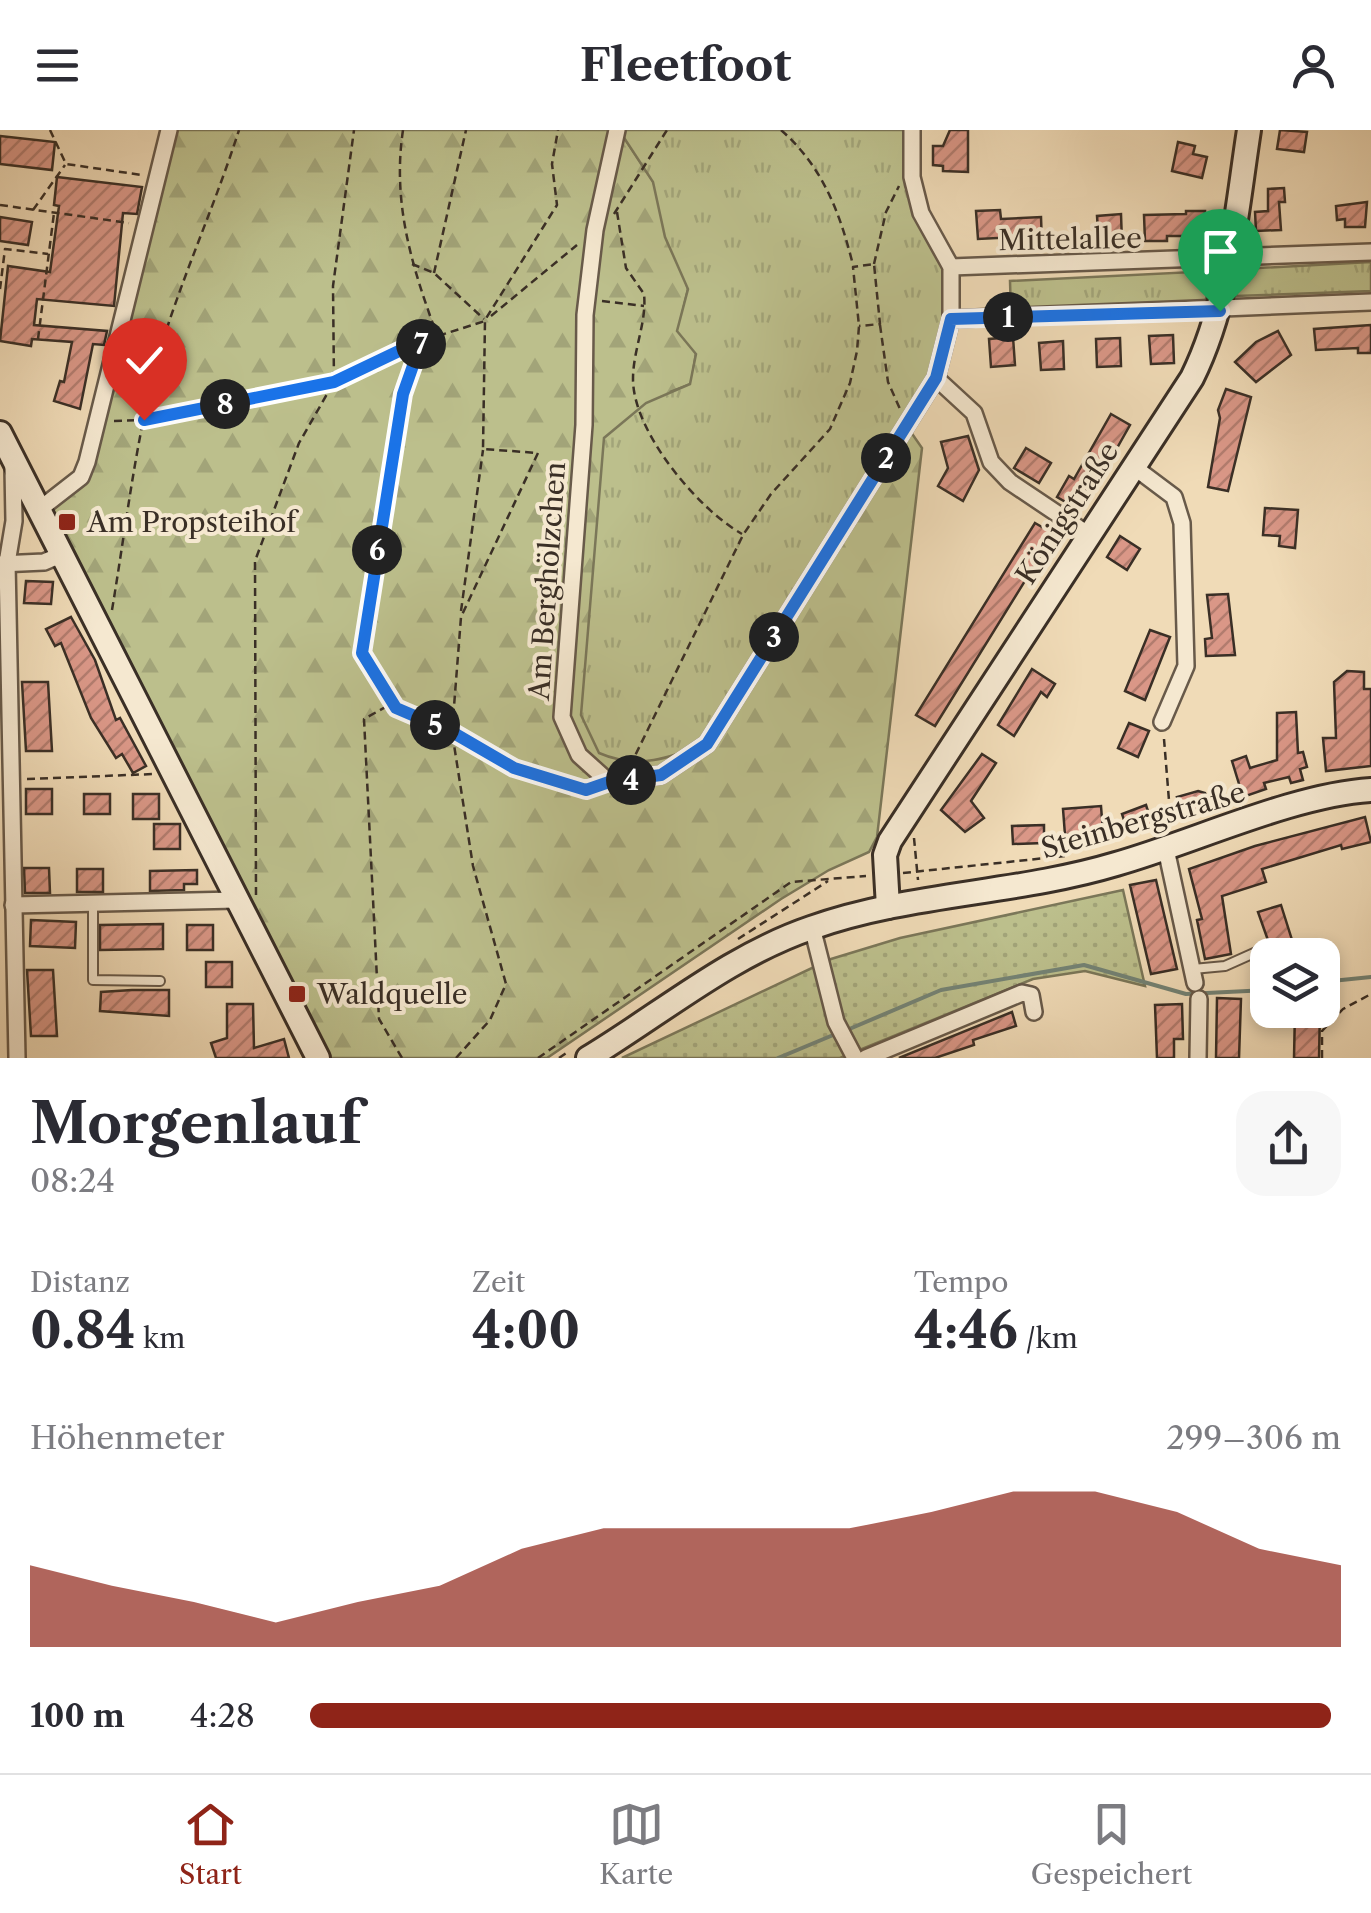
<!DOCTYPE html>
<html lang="de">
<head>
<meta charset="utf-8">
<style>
	:root { --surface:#fff; --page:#f7f7f7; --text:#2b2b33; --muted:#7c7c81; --line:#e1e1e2; --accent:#8f2418 }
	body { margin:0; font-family:"Libre Caslon Text",serif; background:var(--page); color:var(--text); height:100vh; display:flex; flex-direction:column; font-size:38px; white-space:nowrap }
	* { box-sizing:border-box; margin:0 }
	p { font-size:32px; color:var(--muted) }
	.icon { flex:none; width:55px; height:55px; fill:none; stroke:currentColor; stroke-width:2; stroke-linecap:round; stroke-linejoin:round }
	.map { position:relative; height:928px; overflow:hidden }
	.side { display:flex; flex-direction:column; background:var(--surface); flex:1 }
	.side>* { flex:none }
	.fabs { position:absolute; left:1250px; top:808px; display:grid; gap:20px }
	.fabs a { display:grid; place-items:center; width:90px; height:90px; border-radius:20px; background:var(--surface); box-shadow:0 5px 15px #0003; font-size:50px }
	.pin { position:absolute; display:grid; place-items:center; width:85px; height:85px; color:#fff; margin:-102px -42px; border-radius:50% 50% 50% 0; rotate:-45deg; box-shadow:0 0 10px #0007 }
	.pin .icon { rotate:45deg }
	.km { position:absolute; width:50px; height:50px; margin:-25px; border-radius:50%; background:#222; color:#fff; font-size:28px; line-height:50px; text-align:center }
	.round { display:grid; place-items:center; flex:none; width:105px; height:105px; border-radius:30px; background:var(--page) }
	.overview { display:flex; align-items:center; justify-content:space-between; height:170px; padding:0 30px }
	h1 { font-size:55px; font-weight:800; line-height:75px }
	.stats { display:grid; grid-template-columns:repeat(3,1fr); gap:15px; height:170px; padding:10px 30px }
	.stats div { display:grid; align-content:center }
	.stats b { font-size:50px; font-weight:800 }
	.stats small { font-size:28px; font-weight:400 }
	.stats p { font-size:28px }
	.chart { height:280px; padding:20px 30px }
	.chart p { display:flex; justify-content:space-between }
	.chart svg { width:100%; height:180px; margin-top:10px; fill:var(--accent); opacity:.7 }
	ul { padding:0 30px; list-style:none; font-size:32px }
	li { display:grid; grid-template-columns:160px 120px 1fr; align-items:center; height:75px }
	li i { height:25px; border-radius:12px; background:var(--accent) }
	header { display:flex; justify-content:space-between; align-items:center; height:130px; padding:0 30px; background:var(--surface); font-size:45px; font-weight:800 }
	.tabs { display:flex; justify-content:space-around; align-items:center; height:140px; border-top:2px solid var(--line); background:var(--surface); font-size:28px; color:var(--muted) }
	.tabs a { display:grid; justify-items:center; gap:5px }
	.tabs .selected { color:var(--accent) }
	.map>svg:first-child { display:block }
	.grass { fill:url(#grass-dots); stroke:#7b7759; stroke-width:2.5 }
	.forest { fill:url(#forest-firs); stroke:#7b7759; stroke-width:2.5 }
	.park { fill:url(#park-tufts); stroke:#7b7759; stroke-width:2.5 }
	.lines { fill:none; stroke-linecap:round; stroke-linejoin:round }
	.stream { stroke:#748375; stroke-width:4 }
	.building { fill:url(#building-hatch); stroke:#3a2f26; stroke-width:2.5 }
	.lane-casing { stroke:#685a4a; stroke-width:12 }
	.street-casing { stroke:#685a4a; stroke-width:20 }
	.secondary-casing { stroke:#3a2f26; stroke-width:28 }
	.path { stroke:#3a2f26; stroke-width:2.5; stroke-dasharray:8 5; stroke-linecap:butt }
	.lane { stroke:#f5e8d0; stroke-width:8 }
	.street { stroke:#f5e8d0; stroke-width:15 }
	.secondary { stroke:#f5e8d0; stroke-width:22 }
	.route-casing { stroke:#fff; stroke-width:20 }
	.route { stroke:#1a73e8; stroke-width:12 }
	.poi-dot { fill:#8f2418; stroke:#f5e8d0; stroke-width:4 }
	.labels { text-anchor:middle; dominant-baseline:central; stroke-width:8; stroke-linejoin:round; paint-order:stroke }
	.street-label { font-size:28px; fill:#3a2f26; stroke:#f5e8d0 }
	.poi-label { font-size:28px; fill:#3a2f26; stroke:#f5e8d0; text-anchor:start }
</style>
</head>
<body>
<header><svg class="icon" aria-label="menu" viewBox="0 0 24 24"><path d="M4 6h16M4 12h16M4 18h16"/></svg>Fleetfoot<svg class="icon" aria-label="person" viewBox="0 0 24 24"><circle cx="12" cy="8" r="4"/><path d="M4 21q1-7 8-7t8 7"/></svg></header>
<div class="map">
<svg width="1371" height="928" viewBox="0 0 1371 928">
	<defs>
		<pattern id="grass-dots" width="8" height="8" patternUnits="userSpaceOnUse" patternTransform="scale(2.5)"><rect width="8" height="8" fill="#bcbf8c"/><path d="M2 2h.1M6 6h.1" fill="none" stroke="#a2a479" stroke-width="1.8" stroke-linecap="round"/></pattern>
		<pattern id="forest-firs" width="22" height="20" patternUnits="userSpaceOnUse" patternTransform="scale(2.5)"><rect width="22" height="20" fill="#bcbf8c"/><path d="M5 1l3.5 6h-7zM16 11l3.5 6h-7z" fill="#a2a479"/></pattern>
		<pattern id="park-tufts" width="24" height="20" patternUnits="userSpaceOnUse" patternTransform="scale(2.5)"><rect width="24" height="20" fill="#bcbf8c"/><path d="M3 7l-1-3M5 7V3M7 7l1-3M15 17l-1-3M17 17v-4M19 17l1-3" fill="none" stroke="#a2a479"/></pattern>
		<pattern id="building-hatch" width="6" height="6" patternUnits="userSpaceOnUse" patternTransform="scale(2.5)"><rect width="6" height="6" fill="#da9787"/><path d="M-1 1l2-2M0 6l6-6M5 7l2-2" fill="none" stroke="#b27c6e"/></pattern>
	</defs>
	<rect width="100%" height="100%" fill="#f0dbb7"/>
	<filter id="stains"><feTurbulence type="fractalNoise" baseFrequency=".002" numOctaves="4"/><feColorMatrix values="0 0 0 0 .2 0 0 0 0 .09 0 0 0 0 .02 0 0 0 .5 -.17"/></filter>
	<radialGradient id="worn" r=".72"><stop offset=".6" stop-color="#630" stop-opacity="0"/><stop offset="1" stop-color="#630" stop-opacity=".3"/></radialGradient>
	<polygon class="grass" points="1123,760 1145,856 1085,841 1033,849 840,928 622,928 831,829 900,808"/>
	<polygon class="forest" points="175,0 619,0 653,51 688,159 678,201 696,223 691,254 670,262 906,295 922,318 877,707 869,722 829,740 781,769 547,928 323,928 43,378 90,334"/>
	<g class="park">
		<path d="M619,0H907L905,56L949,137L950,189L935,247L707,613C670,628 638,640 599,623L581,585L604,308L646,273L690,254L696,224L677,201L688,159L665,107L653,52Z"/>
		<polygon points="1371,132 1371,161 1236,166 1240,139"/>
		<polygon points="1213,141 1205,173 1011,184 1010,151"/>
	</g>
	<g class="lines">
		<g class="stream">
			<polyline points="1322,852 1371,847"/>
			<polyline points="847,900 941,860 1084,835 1186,864 1268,860"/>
			<polyline points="778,928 838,903"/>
		</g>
	</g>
	<g class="building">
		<polygon points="950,0 968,0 968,42 943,41 943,36 933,35 933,16 943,16"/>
		<polygon points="1280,0 1307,2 1304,22 1277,19"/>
		<polygon points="0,6 55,12 52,40 0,34"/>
		<polygon points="1178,12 1195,16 1193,24 1207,27 1202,48 1172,41"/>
		<polygon points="57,47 142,57 137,84 123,83 114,176 37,169 34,195 107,201 104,215 93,214 80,279 54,271 60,251 64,252 72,212 32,209 31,216 0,211 8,136 50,142 59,76 54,75"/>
		<polygon points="1284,58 1285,72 1279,72 1281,100 1256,101 1255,82 1268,81 1268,59"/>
		<polygon points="1367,72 1365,97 1345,97 1345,89 1337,90 1336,76"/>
		<polygon points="1000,80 1001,89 1041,87 1042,115 1019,116 1018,107 978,109 976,81"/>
		<polygon points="1186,81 1205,81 1204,106 1167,106 1167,111 1145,111 1144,85 1186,84"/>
		<polygon points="1121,84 1122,112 1099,114 1097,86"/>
		<polygon points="0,87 32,92 28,115 0,111"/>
		<polygon points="1371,195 1371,223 1358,223 1358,218 1316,220 1314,199"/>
		<polygon points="1278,201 1291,225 1256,252 1235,232 1256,212"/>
		<polygon points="1173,205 1174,233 1151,234 1149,206"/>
		<polygon points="1013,207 1015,235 991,237 989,209"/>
		<polygon points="1120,208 1121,236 1097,237 1096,209"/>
		<polygon points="1063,211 1064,239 1041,240 1039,213"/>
		<polygon points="1226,259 1251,267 1228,361 1208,357 1220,288 1218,280"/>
		<polygon points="1111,284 1130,295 1099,350 1094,347 1076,378 1057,367 1069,346 1074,349"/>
		<polygon points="968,306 979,340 963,371 938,356 948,338 941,312"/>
		<polygon points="1026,318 1051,333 1039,353 1014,338"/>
		<polygon points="1265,378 1298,380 1295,418 1279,416 1280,406 1263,405"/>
		<polygon points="1035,393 1054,404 935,596 916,585"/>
		<polygon points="1120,406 1140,419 1127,440 1107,427"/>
		<polygon points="26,451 53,452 51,474 24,473"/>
		<polygon points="1228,464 1235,525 1206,526 1205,509 1212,508 1207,465"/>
		<polygon points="71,487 95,530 116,590 120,588 146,636 133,643 122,624 116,628 91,588 61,513 55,516 46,499"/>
		<polygon points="1150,500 1170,507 1145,570 1125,561"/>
		<polygon points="1032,539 1055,554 1047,567 1041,562 1014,606 998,595"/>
		<polygon points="1347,541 1364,542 1364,559 1371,559 1371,636 1326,641 1323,608 1336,608 1334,552"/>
		<polygon points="22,552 48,552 52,621 26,621"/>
		<polygon points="1296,582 1298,623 1303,622 1307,637 1300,639 1303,650 1291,653 1289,647 1264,653 1266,659 1243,667 1232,631 1246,626 1250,638 1277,630 1277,583"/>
		<polygon points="1129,593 1149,601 1138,627 1118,618"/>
		<polygon points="982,624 996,633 971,671 984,688 965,702 941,680"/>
		<rect x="26" y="659" width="26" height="25"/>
		<polygon points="1198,661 1205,663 1210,677 1184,686 1177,667"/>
		<rect x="84" y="664" width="26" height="20"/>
		<rect x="133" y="664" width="26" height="25"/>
		<polygon points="1146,675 1152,694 1128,702 1122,684"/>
		<polygon points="1101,676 1103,702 1065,705 1063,679"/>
		<polygon points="1365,687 1371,712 1342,719 1341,715 1262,739 1266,752 1222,766 1231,824 1205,829 1197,790 1202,789 1189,739 1255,716"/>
		<rect x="154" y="694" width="26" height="25"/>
		<polygon points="1044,695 1044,713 1013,714 1012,696"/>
		<polygon points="24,738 49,738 50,763 25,763"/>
		<rect x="77" y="739" width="26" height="23"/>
		<polygon points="197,740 197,754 184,754 184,760 150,761 150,741"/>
		<polygon points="1156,750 1177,839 1151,844 1130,755"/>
		<polygon points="1281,775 1292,810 1270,816 1258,782"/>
		<polygon points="31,790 76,792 75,818 30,816"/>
		<polygon points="163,794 163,819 100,820 100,795"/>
		<rect x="187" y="795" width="26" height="25"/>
		<rect x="206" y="832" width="26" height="25"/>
		<polygon points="27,840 53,840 57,906 31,906"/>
		<polygon points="132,860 169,860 169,886 100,881 101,862"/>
		<polygon points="1217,868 1241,869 1239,928 1216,928"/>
		<polygon points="227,874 253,874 254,918 284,909 289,928 216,928 211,913 227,908"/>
		<polygon points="1182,874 1183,909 1174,909 1174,928 1157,928 1155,875"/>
		<polygon points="1295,880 1320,880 1319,928 1294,928"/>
		<polygon points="1012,882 1016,896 973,910 974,915 935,928 899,928"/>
	</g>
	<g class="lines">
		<g class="lane-casing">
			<g id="lane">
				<polyline points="93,774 93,850 160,851"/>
				<polyline points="1193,839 1225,836 1263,819"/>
			</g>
		</g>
		<g class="street-casing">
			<g id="street">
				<polyline points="617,0 595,100 585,185 584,295 562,587 579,625 609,652 661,645 707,614 936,248 951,189 951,137 921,83 912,47 912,0"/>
				<polyline points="951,137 1371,122"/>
				<polyline points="951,189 1371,172"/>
				<polyline points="936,248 974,283 991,332 1010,352 1089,405"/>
				<polyline points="1134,337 1174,367 1182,393 1186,536 1162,592"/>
				<polyline points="13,338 14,391 7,433 17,928"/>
				<polyline points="40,379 81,347 87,332 169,0"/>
				<polyline points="0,434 44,432 63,424"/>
				<polyline points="1166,719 1195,853"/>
				<polyline points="13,775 236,770"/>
				<polyline points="812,797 836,892 855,928"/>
				<polyline points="866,928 1022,863 1031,865 1034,882"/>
				<polyline points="1198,928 1199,869"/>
			</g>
		</g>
		<g class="secondary-casing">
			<g id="secondary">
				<polyline points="0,303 318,928"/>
				<path d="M888,777L885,725L890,711L1192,248C1230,171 1236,84 1249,0"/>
				<path d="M588,928C661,884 729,826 811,798C909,763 1016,764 1116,734C1194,712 1292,665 1371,660"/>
			</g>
		</g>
		<g class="path">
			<polyline points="50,0 66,34 142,45"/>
			<path d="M403,0C392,73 412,137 437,205"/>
			<path d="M781,0C823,37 840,83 853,135"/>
			<polyline points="0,75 129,93"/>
			<polyline points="33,80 65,35"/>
			<path d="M617,82L626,138L644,164C647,192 633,220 633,249C633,302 698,379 742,404"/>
			<polyline points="614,84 667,0"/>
			<polyline points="412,134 434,143 484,189"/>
			<polyline points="874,134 886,82 899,56"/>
			<polyline points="434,143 466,0"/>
			<polyline points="0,159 5,119 48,124"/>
			<polyline points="602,171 644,176"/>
			<polyline points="491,186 577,115"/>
			<polyline points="880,195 888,252 900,279"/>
			<polyline points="38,209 54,83"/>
			<polyline points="114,291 144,290 334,252 422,211 485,191"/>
			<path d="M112,480C128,385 138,286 168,195C190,129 218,66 239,0"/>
			<polyline points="461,481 483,320"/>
			<polyline points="395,577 362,523 403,264 422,211"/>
			<polyline points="1164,609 1171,695"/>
			<polyline points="630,636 743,405 771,364 830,299 850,253 857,221 859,196 853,137 874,134 880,194 859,196"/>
			<polyline points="27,649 154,644"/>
			<polyline points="914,708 918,750"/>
			<polyline points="903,743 1065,726"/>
			<polyline points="256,765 255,431 299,313 334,252 333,156 354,0"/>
			<polyline points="738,809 828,751"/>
			<polyline points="402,928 379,889 364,589 389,575 452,602 514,638 586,660 594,657"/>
			<polyline points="456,928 490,890 506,854 473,736 452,602 461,487 538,323 483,319 485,190 557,75 552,34 558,0"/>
			<polyline points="538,928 791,752 866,746"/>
			<polyline points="559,928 569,921"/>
			<polyline points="1322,928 1322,901 1343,879 1371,864"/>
		</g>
		<use href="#lane" class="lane"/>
		<use href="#street" class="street"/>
		<use href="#secondary" class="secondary"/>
	</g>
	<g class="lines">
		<g class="route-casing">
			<polyline id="route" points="144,290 334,252 422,210 403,264 362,523 396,578 452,602 514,638 586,660 609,652 661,645 707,614 936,248 951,189 1220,181"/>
		</g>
		<use href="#route" class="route"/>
	</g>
	<g class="poi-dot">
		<rect x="57" y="382" width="20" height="20" rx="5"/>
		<rect x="287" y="854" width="20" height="20" rx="5"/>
	</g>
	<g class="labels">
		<g class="street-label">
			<text transform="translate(1070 109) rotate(-1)">Mittelallee</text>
			<text transform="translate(1067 383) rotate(-57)">Königstraße</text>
			<text transform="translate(547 451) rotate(-86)">Am Berghölzchen</text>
			<text transform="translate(1143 690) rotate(-16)">Steinbergstraße</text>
		</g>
		<g class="poi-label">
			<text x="87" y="392">Am Propsteihof</text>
			<text x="317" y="864">Waldquelle</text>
		</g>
	</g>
	<rect width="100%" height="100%" filter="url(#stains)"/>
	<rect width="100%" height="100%" fill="url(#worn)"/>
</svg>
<div class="fabs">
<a><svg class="icon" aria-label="layers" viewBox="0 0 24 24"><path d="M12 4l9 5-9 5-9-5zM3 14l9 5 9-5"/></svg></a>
</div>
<div class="pin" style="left:1220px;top:181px;background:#1e9e55"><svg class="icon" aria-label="arrive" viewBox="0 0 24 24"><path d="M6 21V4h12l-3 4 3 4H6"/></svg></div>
<div class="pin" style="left:144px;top:290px;background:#d93025"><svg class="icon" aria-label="check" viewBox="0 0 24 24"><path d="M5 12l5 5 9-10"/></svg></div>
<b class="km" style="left:1008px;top:187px">1</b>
<b class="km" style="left:886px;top:328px">2</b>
<b class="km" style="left:774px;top:507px">3</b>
<b class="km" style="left:631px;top:650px">4</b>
<b class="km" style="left:435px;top:595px">5</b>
<b class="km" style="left:377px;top:420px">6</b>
<b class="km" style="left:421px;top:214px">7</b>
<b class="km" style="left:225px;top:274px">8</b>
</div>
<section class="side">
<div class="overview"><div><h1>Morgenlauf</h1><p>08:24</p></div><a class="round"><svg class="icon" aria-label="share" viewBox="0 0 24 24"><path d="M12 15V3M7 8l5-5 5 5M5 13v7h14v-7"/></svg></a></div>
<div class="stats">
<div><p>Distanz</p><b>0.84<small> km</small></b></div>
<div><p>Zeit</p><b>4:00</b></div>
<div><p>Tempo</p><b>4:46<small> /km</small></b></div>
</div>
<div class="chart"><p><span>Höhenmeter</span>299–306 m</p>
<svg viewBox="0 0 160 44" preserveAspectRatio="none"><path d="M0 44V24L10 29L20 33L30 38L40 33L50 29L60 20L70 15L80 15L90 15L100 15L110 11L120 6L130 6L140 11L150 20L160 24V44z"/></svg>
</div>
<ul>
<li><b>100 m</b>4:28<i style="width:99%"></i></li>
</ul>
</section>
<nav class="tabs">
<a class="selected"><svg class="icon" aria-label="home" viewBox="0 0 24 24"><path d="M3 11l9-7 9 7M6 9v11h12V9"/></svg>Start</a>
<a><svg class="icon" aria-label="map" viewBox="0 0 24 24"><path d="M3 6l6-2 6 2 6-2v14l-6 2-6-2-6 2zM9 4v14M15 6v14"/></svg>Karte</a>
<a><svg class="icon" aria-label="saved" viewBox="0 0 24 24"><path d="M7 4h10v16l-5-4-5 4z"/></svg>Gespeichert</a>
</nav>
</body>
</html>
